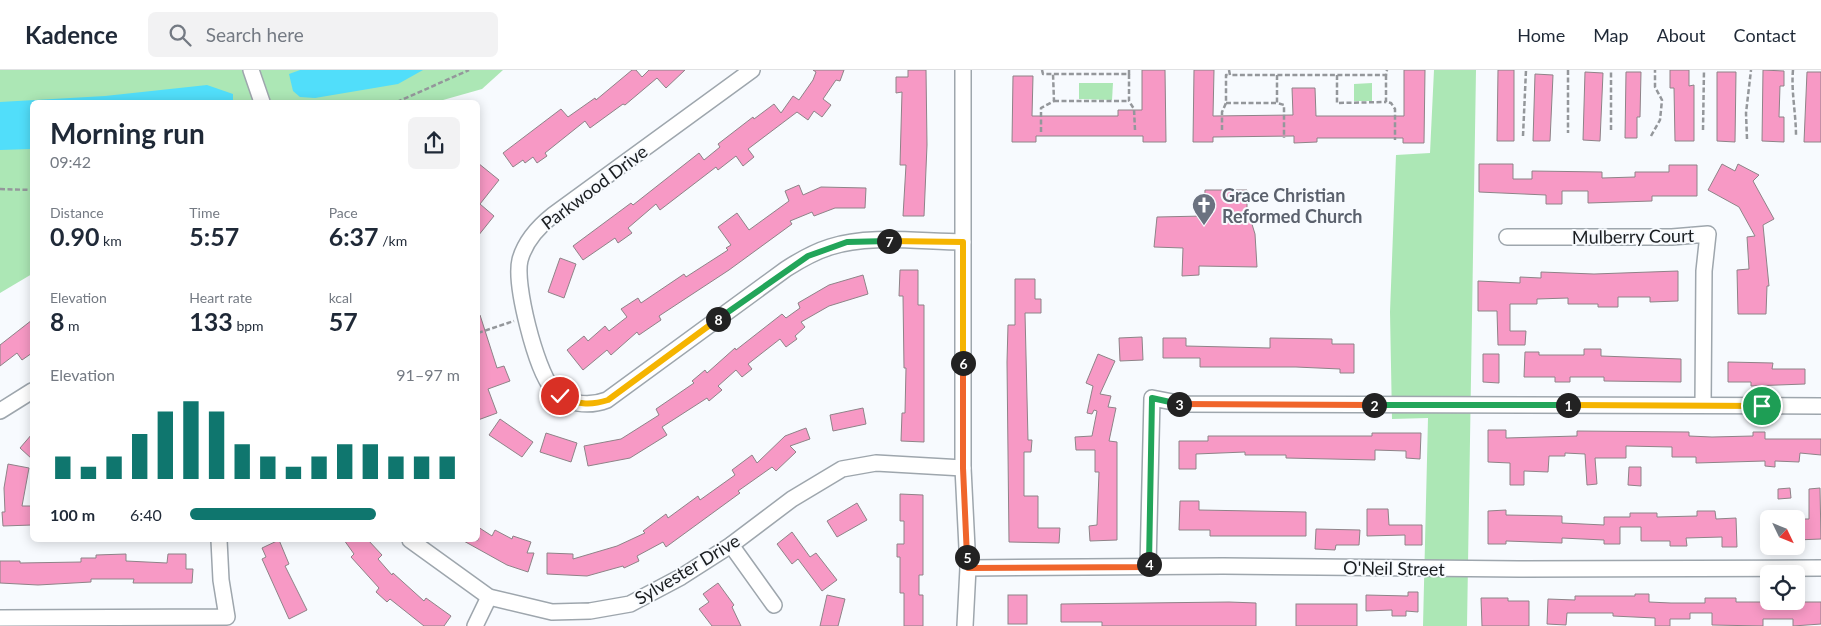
<!DOCTYPE html>
<html lang="en">
<head>
<meta charset="utf-8">
<style>
	:root { --surface:#fff; --page:#f2f2f3; --text:#1f2937; --muted:#747a83; --line:#e0e1e3; --accent:#0f766e }
	body { margin:0; font-family:Lato,sans-serif; background:var(--page); color:var(--text); height:100vh; display:flex; flex-direction:column; font-size:19px; white-space:nowrap }
	* { box-sizing:border-box; margin:0 }
	p { font-size:16px; color:var(--muted) }
	.icon { flex:none; width:28px; height:28px; fill:none; stroke:currentColor; stroke-width:2; stroke-linecap:round; stroke-linejoin:round }
	.map { position:relative; flex:1; overflow:hidden }
	.details { position:absolute; left:30px; top:30px; width:450px; height:442px; display:flex; flex-direction:column; background:var(--surface); border-radius:8px; box-shadow:0 2px 12px #0003 }
	.details>* { flex:none }
	.needle { width:32px; rotate:133deg }
	.buttons { position:absolute; left:1760px; top:440px; display:grid; gap:10px }
	.buttons a { display:grid; place-items:center; width:45px; height:45px; border-radius:8px; background:var(--surface); box-shadow:0 2px 12px #0003; font-size:25px }
	.pin { position:absolute; display:grid; place-items:center; width:42px; height:42px; color:#fff; margin:-21px; border:2px solid #fff; border-radius:50%; box-shadow:0 1px 5px #0007 }
	.km { position:absolute; width:25px; height:25px; margin:-12px; border-radius:50%; background:#222; color:#fff; font-size:14px; line-height:25px; text-align:center }
	.round { display:grid; place-items:center; flex:none; width:52px; height:52px; border-radius:8px; background:var(--page) }
	.head { display:flex; align-items:center; justify-content:space-between; height:85px; padding:0 20px }
	h1 { font-size:28px; font-weight:700; line-height:38px }
	.metrics { display:grid; grid-template-columns:repeat(3,1fr); gap:8px; height:85px; padding:5px 20px }
	.metrics div { display:grid; align-content:center }
	.metrics b { font-size:25px; font-weight:700 }
	.metrics small { font-size:14px; font-weight:400 }
	.metrics p { font-size:14px }
	.chart { height:140px; padding:10px 20px }
	.chart p { display:flex; justify-content:space-between }
	.chart svg { width:100%; height:90px; margin-top:5px; stroke:var(--accent); stroke-width:6 }
	ul { padding:0 20px; list-style:none; font-size:16px }
	li { display:grid; grid-template-columns:80px 60px 1fr; align-items:center; height:38px }
	li i { height:12px; border-radius:6px; background:var(--accent) }
	header { display:flex; align-items:center; gap:30px; box-sizing:border-box; height:70px; padding:0 25px; background:var(--surface); border-bottom:1px solid var(--line) }
	header strong { font-size:24px }
	nav { display:flex; gap:28px; margin-inline-start:auto; font-size:18px }
	.search { width:350px; height:45px; background:var(--page); display:flex; align-items:center; gap:12px; box-sizing:border-box; padding:0 18px; border-radius:8px; color:var(--muted); font-size:19px }
	.map>svg:first-child { display:block }
	.green { fill:#ace7b5 }
	.water { fill:#51defa }
	.building { fill:#f799c5; stroke:#8e8388 }
	.lines { fill:none; stroke-linecap:round; stroke-linejoin:round }
	.minor-casing { stroke:#9ea6ad; stroke-width:18 }
	.path { stroke:#94979b; stroke-width:2.5; stroke-dasharray:5 2.5; stroke-linecap:butt }
	.minor { stroke:#fff; stroke-width:15 }
	.split-1-casing { stroke:#fff; stroke-width:10 }
	.split-2-casing { stroke:#fff; stroke-width:10 }
	.split-3-casing { stroke:#fff; stroke-width:10 }
	.split-4-casing { stroke:#fff; stroke-width:10 }
	.split-5-casing { stroke:#fff; stroke-width:10 }
	.split-6-casing { stroke:#fff; stroke-width:10 }
	.split-7-casing { stroke:#fff; stroke-width:10 }
	.split-8-casing { stroke:#fff; stroke-width:10 }
	.split-9-casing { stroke:#fff; stroke-width:10 }
	.split-1 { stroke:#f5b400; stroke-width:6 }
	.split-2 { stroke:#22a559; stroke-width:6 }
	.split-3 { stroke:#f0652b; stroke-width:6 }
	.split-4 { stroke:#22a559; stroke-width:6 }
	.split-5 { stroke:#f0652b; stroke-width:6 }
	.split-6 { stroke:#f0652b; stroke-width:6 }
	.split-7 { stroke:#f5b400; stroke-width:6 }
	.split-8 { stroke:#22a559; stroke-width:6 }
	.split-9 { stroke:#f5b400; stroke-width:6 }
	.labels { text-anchor:middle; dominant-baseline:central; stroke-width:4; stroke-linejoin:round; paint-order:stroke }
	.street-label { font-size:18px; fill:#1a1d20; stroke:#f7fafe }
	.worship-label { font-size:18px; font-weight:bold; fill:#5b616d; stroke:#f7fafe; text-anchor:start }
</style>
</head>
<body>
<header>
<strong>Kadence</strong>
<div class="search"><svg class="icon" aria-label="search" viewBox="0 0 24 24"><circle cx="10" cy="10" r="6"/><path d="M15 15l6 6"/></svg>Search here</div>
<nav><a>Home</a><a>Map</a><a>About</a><a>Contact</a></nav>
</header>
<div class="map">
<svg width="1821" height="556" viewBox="0 0 1821 556">
	<rect width="100%" height="100%" fill="#f7fafe"/>
	<g class="green">
		<polygon points="0,0 244,0 255,32 32,32 32,204 0,223"/>
		<polygon points="260,0 503,0 482,19 436,32 271,32"/>
		<polygon points="1434,0 1476,0 1467,556 1423,556 1428,348 1392,349 1390,242 1396,85 1430,83"/>
		<polygon points="1079,13 1113,13 1112,30 1079,29"/>
		<polygon points="1372,13 1372,31 1354,31 1354,14"/>
	</g>
	<g class="water">
		<polygon points="300,0 423,0 398,14 315,28 300,27 293,21 289,4"/>
		<polygon points="207,15 233,24 233,32 32,32 32,79 0,80 0,32 105,26"/>
	</g>
	<g class="building">
		<polygon points="632,0 636,0 642,7 649,0 685,0 666,18 657,8 625,35 623,34 590,58 585,51 545,83 547,86 537,93 533,87 525,93 523,90 513,97 503,83 561,39 568,47 595,28 596,30"/>
		<polygon points="813,0 844,0 840,11 836,10 823,29 831,35 822,47 814,41 808,50 797,42 748,79 754,87 743,96 736,86 718,100 716,97 660,140 656,134 628,158 632,163 618,173 615,168 583,190 573,176 631,133 633,135 699,83 704,90 720,77 718,74 753,47 754,49 774,34 781,43 793,26 799,30 813,10 816,2"/>
		<polygon points="908,0 926,0 927,75 924,146 903,146 906,95 900,95 902,22 896,23 896,7 908,7"/>
		<polygon points="1142,0 1165,0 1166,72 1143,72 1143,66 1036,66 1036,72 1012,72 1013,6 1033,6 1032,46 1118,46 1118,40 1142,40"/>
		<polygon points="1194,0 1214,0 1213,46 1293,45 1292,18 1315,18 1316,46 1404,46 1404,0 1425,0 1424,73 1403,73 1403,68 1317,68 1317,72 1294,73 1294,66 1213,67 1213,72 1193,72"/>
		<polygon points="1498,0 1514,0 1514,71 1497,71"/>
		<polygon points="1670,0 1689,0 1689,16 1694,15 1694,71 1675,71 1674,18 1670,18"/>
		<polygon points="1763,0 1784,1 1784,16 1780,16 1779,47 1784,47 1784,72 1762,71"/>
		<polygon points="1585,2 1603,3 1600,71 1583,70"/>
		<polygon points="1626,2 1641,2 1640,47 1637,47 1637,68 1625,68"/>
		<polygon points="1717,2 1736,2 1735,72 1717,71"/>
		<polygon points="1807,2 1821,2 1821,72 1804,72"/>
		<polygon points="1535,4 1553,5 1550,71 1533,71"/>
		<polygon points="478,93 499,110 480,134 494,146 478,166"/>
		<polygon points="1479,94 1513,94 1513,109 1532,109 1532,101 1602,102 1602,108 1635,107 1635,102 1669,102 1669,95 1697,95 1697,126 1652,126 1652,131 1588,133 1588,121 1562,121 1562,134 1546,134 1546,125 1479,122"/>
		<polygon points="1722,94 1735,101 1738,94 1759,105 1753,111 1774,149 1763,155 1769,216 1767,216 1766,244 1738,244 1737,200 1749,199 1747,167 1755,166 1739,137 1708,120"/>
		<polygon points="799,115 803,125 821,117 866,118 865,138 835,138 814,146 812,142 790,151 792,154 729,200 659,246 661,250 639,265 637,262 611,285 607,280 583,300 567,280 584,266 588,271 605,256 609,261 627,247 621,239 638,228 641,233 684,204 686,207 728,180 726,178 731,175 718,157 737,143 749,160 789,131 785,121"/>
		<polygon points="1205,120 1247,120 1247,138 1255,164 1257,197 1199,196 1199,205 1182,206 1183,178 1154,177 1157,147 1204,146"/>
		<polygon points="560,188 576,194 564,228 548,222"/>
		<polygon points="900,200 918,200 918,235 924,235 924,372 901,371 902,343 905,343 906,298 904,298 903,226 899,226"/>
		<polygon points="1678,201 1678,231 1650,232 1650,227 1618,227 1618,237 1598,237 1598,234 1568,234 1568,228 1537,229 1537,234 1510,234 1510,261 1526,261 1525,275 1498,275 1497,241 1478,241 1478,211 1520,213 1520,207 1541,208 1541,202 1594,204"/>
		<polygon points="863,205 868,224 829,236 801,252 805,257 795,266 797,269 786,277 780,269 748,294 752,299 742,307 736,300 718,316 722,320 709,331 707,328 662,357 667,365 630,388 588,396 584,376 621,369 659,345 656,339 694,313 692,311 705,300 707,303 735,278 736,280 782,244 786,248 800,238 798,233 829,215"/>
		<polygon points="1015,209 1035,209 1035,229 1041,229 1041,243 1025,243 1028,370 1032,370 1031,382 1024,382 1024,426 1038,426 1038,458 1060,458 1059,473 1009,472 1007,292 1008,255 1015,255"/>
		<polygon points="478,245 480,245 497,298 504,296 510,311 488,319 497,343 478,350"/>
		<polygon points="32,250 32,283 22,290 17,283 0,296 0,275"/>
		<polygon points="1142,267 1143,290 1120,291 1119,268"/>
		<polygon points="1163,268 1186,268 1186,276 1270,278 1270,268 1332,269 1332,274 1354,274 1354,303 1340,303 1340,299 1296,297 1200,297 1200,288 1163,288"/>
		<polygon points="1584,279 1601,279 1601,286 1681,289 1681,312 1604,311 1604,307 1570,307 1570,312 1555,312 1555,307 1524,307 1525,282 1539,282 1539,285 1584,285"/>
		<polygon points="1098,284 1115,291 1100,324 1111,326 1108,337 1116,338 1109,371 1117,372 1117,470 1090,471 1089,456 1097,455 1099,402 1095,402 1095,380 1076,380 1075,367 1092,366 1097,341 1094,340 1092,344 1087,343 1093,316 1086,313"/>
		<polygon points="1483,284 1499,284 1499,313 1483,312"/>
		<polygon points="1728,292 1773,293 1772,299 1805,299 1805,314 1751,316 1751,312 1728,312"/>
		<polygon points="863,338 866,354 833,361 830,345"/>
		<polygon points="500,349 533,372 522,387 489,365"/>
		<polygon points="806,358 810,369 790,376 796,382 776,401 772,397 738,421 740,423 666,477 663,472 637,486 639,491 624,498 623,496 587,506 547,504 547,483 573,484 573,489 617,476 645,463 643,461 666,444 668,448 698,426 700,430 735,405 732,400 752,385 757,393 785,366"/>
		<polygon points="1488,360 1506,360 1506,368 1577,366 1577,361 1689,362 1689,366 1712,367 1753,366 1753,362 1765,362 1765,369 1821,369 1821,385 1800,383 1799,392 1775,391 1775,397 1765,396 1765,391 1696,393 1696,387 1672,387 1672,377 1626,376 1626,388 1595,388 1597,414 1587,415 1585,384 1565,383 1565,386 1549,386 1548,402 1524,401 1524,415 1510,415 1510,393 1488,392"/>
		<polygon points="546,363 577,373 571,392 540,382"/>
		<polygon points="1372,363 1421,363 1420,389 1406,388 1406,381 1375,380 1375,390 1286,388 1286,385 1245,385 1245,382 1196,384 1196,399 1179,399 1179,371 1208,371 1208,366 1372,366"/>
		<polygon points="32,364 32,389 20,378"/>
		<polygon points="8,394 29,398 22,436 32,436 32,455 3,456 2,442 5,442 4,418"/>
		<polygon points="1629,397 1641,397 1641,416 1628,415"/>
		<polygon points="1790,418 1791,428 1778,429 1778,419"/>
		<polygon points="1820,418 1821,469 1796,470 1796,449 1809,449 1809,419"/>
		<polygon points="900,424 923,425 923,505 919,505 919,525 923,525 923,556 904,556 904,523 900,523 900,487 897,487 897,474 904,474 904,451 900,451"/>
		<polygon points="1180,431 1199,431 1199,440 1306,442 1306,466 1210,466 1210,460 1179,460"/>
		<polygon points="857,433 867,450 837,467 827,451"/>
		<polygon points="1367,439 1388,439 1389,455 1422,455 1422,475 1405,475 1405,465 1367,466"/>
		<polygon points="1506,440 1506,445 1562,446 1562,453 1604,455 1604,447 1630,447 1630,443 1657,443 1657,447 1697,446 1697,441 1715,441 1716,449 1736,448 1737,477 1722,477 1722,467 1686,468 1687,476 1670,476 1670,471 1641,471 1641,457 1620,457 1620,474 1604,474 1604,470 1562,468 1562,473 1506,471 1506,474 1488,474 1488,441"/>
		<polygon points="478,457 492,466 495,460 512,469 513,466 531,472 527,483 534,483 528,502 507,495 462,470 478,470"/>
		<polygon points="1316,459 1360,460 1359,475 1336,475 1335,480 1315,479"/>
		<polygon points="792,462 810,487 816,483 837,510 822,521 798,489 792,494 777,474"/>
		<polygon points="279,470 289,494 285,496 307,540 289,549 262,489 266,487 262,478"/>
		<polygon points="344,470 368,470 382,485 378,489 392,505 393,503 424,531 426,528 451,546 444,556 424,556 390,529 387,532 376,522 379,518 351,487 354,484"/>
		<polygon points="126,484 126,491 167,493 168,484 186,484 186,499 193,499 192,513 133,513 134,509 91,509 91,512 38,515 0,513 0,491 20,491 20,493 81,492 81,488 96,488 96,485"/>
		<polygon points="718,513 734,535 732,537 741,556 712,556 699,539 709,532 703,524"/>
		<polygon points="1408,522 1418,522 1418,542 1406,541 1406,546 1392,546 1392,540 1366,541 1366,525 1408,526"/>
		<polygon points="1635,524 1649,524 1649,532 1671,533 1705,533 1705,528 1736,528 1736,532 1821,532 1821,554 1793,556 1793,549 1763,549 1763,556 1712,555 1712,543 1690,543 1690,549 1670,549 1670,556 1655,556 1655,548 1613,546 1613,543 1567,543 1566,555 1547,554 1548,529 1575,530 1575,526 1635,526"/>
		<polygon points="827,525 845,529 838,556 820,556"/>
		<rect x="1008" y="525" width="19" height="29"/>
		<polygon points="1481,528 1508,528 1508,531 1529,531 1529,556 1482,556"/>
		<polygon points="1229,532 1256,533 1256,556 1102,556 1102,552 1061,552 1061,534"/>
		<rect x="1296" y="534" width="61" height="22"/>
	</g>
	<g class="lines">
		<g class="minor-casing">
			<g id="minor">
				<polyline points="251,0 262,32"/>
				<path d="M752,0L553,145C538,157 525,171 520,190C514,214 536,299 552,318C565,335 589,337 607,330L786,199C800,190 814,182 830,177C869,164 922,172 963,172"/>
				<polyline points="963,0 963,398 968,498 965,556"/>
				<polyline points="1507,167 1672,167 1708,164 1704,201 1703,335"/>
				<polyline points="0,341 32,321"/>
				<polyline points="410,470 489,527 552,542 590,541 630,534 681,507 731,475 792,429 842,399 876,393 963,398"/>
				<polyline points="731,475 774,535"/>
				<polyline points="1148,497 1152,328 1183,334 1821,336"/>
				<polyline points="968,498 1223,496 1519,499 1821,498"/>
				<polyline points="0,548 227,547 221,510 219,470"/>
				<polyline points="475,556 489,527"/>
			</g>
		</g>
		<g class="path">
			<polyline points="1042,0 1043,4 1129,4 1129,0"/>
			<polyline points="1229,0 1230,5 1386,5 1387,0"/>
			<polyline points="1568,0 1568,63"/>
			<path d="M1793,0C1791,22 1796,43 1796,66"/>
			<polyline points="1129,4 1129,31 1134,39 1135,60"/>
			<polyline points="1277,5 1277,33 1284,35 1284,68"/>
			<polyline points="1337,5 1337,33 1386,32"/>
			<polyline points="1386,5 1386,32 1391,33 1395,39 1395,70"/>
			<polyline points="1054,31 1129,31"/>
			<polyline points="397,32 469,0"/>
			<polyline points="1226,33 1277,33"/>
			<polyline points="1222,60 1222,42 1226,33 1226,5 1230,5"/>
			<polyline points="1611,60 1611,0"/>
			<polyline points="1703,60 1704,0"/>
			<polyline points="1041,62 1041,38 1054,31 1053,4"/>
			<polyline points="1523,66 1526,0"/>
			<polyline points="1651,66 1660,50 1662,30 1655,17 1655,0"/>
			<polyline points="1747,69 1746,43 1751,0"/>
			<polyline points="0,119 32,120"/>
			<polyline points="478,263 514,251"/>
		</g>
		<use href="#minor" class="minor"/>
	</g>
	<g class="lines">
		<g class="split-1-casing">
			<polyline id="split-1" points="1568,335 1762,336"/>
		</g>
		<g class="split-2-casing">
			<polyline id="split-2" points="1374,335 1568,335"/>
		</g>
		<g class="split-3-casing">
			<polyline id="split-3" points="1179,334 1374,335"/>
		</g>
		<g class="split-4-casing">
			<polyline id="split-4" points="1149,494 1152,328 1179,334"/>
		</g>
		<g class="split-5-casing">
			<polyline id="split-5" points="967,487 968,498 1148,497 1149,494"/>
		</g>
		<g class="split-6-casing">
			<polyline id="split-6" points="963,293 963,398 967,487"/>
		</g>
		<g class="split-7-casing">
			<polyline id="split-7" points="889,171 963,172 963,293"/>
		</g>
		<g class="split-8-casing">
			<polyline id="split-8" points="718,249 808,186 847,172 889,171"/>
		</g>
		<g class="split-9-casing">
			<path id="split-9" d="M560,326C577,334 589,336 608,330L718,249"/>
		</g>
		<use href="#split-1" class="split-1"/>
		<use href="#split-2" class="split-2"/>
		<use href="#split-3" class="split-3"/>
		<use href="#split-4" class="split-4"/>
		<use href="#split-5" class="split-5"/>
		<use href="#split-6" class="split-6"/>
		<use href="#split-7" class="split-7"/>
		<use href="#split-8" class="split-8"/>
		<use href="#split-9" class="split-9"/>
	</g>
	<defs>
		<g id="church-pin" transform="scale(1.25)"><path d="M0 17L-7.5 6A9.5 9.5 0 1 1 7.5 6Z" fill="#6b7280" stroke="#f7fafe"/><path d="M-1.2-6h2.4v3.5h3.3v2.4h-3.3V6h-2.4V-.1h-3.3v-2.4h3.3Z" fill="#fff"/></g>
	</defs>
	<g fill-rule="evenodd">
		<use href="#church-pin" x="1204" y="135"/>
	</g>
	<g class="labels">
		<g class="street-label">
			<text transform="translate(594 117) rotate(-37)">Parkwood Drive</text>
			<text transform="translate(1633 166) rotate(-1)">Mulberry Court</text>
			<text transform="translate(1394 498) rotate(1)">O'Neil Street</text>
			<text transform="translate(687 499) rotate(-31)">Sylvester Drive</text>
		</g>
		<g class="worship-label">
			<text x="1222" y="125">Grace Christian<tspan x="1222" dy="21">Reformed Church</tspan></text>
		</g>
	</g>
</svg>
<div class="buttons">
<a><svg class="needle" viewBox="-14 -14 28 28"><path d="M0-13l5 13h-10z" fill="#e53935"/><path d="M0 13l5-13h-10z" fill="#747a83"/></svg></a>
<a><svg class="icon" aria-label="locate" viewBox="0 0 24 24"><circle cx="12" cy="12" r="6"/><path d="M12 2v4M12 18v4M2 12h4M18 12h4"/></svg></a>
</div>
<div class="pin" style="left:1762px;top:336px;background:#1e9e55"><svg class="icon" aria-label="arrive" viewBox="0 0 24 24"><path d="M6 21V4h12l-3 4 3 4H6"/></svg></div>
<div class="pin" style="left:560px;top:326px;background:#d93025"><svg class="icon" aria-label="check" viewBox="0 0 24 24"><path d="M5 12l5 5 9-10"/></svg></div>
<b class="km" style="left:1568px;top:335px">1</b>
<b class="km" style="left:1374px;top:335px">2</b>
<b class="km" style="left:1179px;top:334px">3</b>
<b class="km" style="left:1149px;top:494px">4</b>
<b class="km" style="left:967px;top:487px">5</b>
<b class="km" style="left:963px;top:293px">6</b>
<b class="km" style="left:889px;top:171px">7</b>
<b class="km" style="left:718px;top:249px">8</b>
<section class="details">
<div class="head"><div><h1>Morning run</h1><p>09:42</p></div><a class="round"><svg class="icon" aria-label="share" viewBox="0 0 24 24"><path d="M12 15V3M7 8l5-5 5 5M5 13v7h14v-7"/></svg></a></div>
<div class="metrics">
<div><p>Distance</p><b>0.90<small> km</small></b></div>
<div><p>Time</p><b>5:57</b></div>
<div><p>Pace</p><b>6:37<small> /km</small></b></div>
</div>
<div class="metrics">
<div><p>Elevation</p><b>8<small> m</small></b></div>
<div><p>Heart rate</p><b>133<small> bpm</small></b></div>
<div><p>kcal</p><b>57</b></div>
</div>
<div class="chart"><p><span>Elevation</span>91–97 m</p>
<svg viewBox="0 0 160 44" preserveAspectRatio="none"><path d="M5 44V33M15 44V38M25 44V33M35 44V22M45 44V11M55 44V6M65 44V11M75 44V27M85 44V33M95 44V38M105 44V33M115 44V27M125 44V27M135 44V33M145 44V33M155 44V33"/></svg>
</div>
<ul>
<li><b>100 m</b>6:40<i style="width:69%"></i></li>
</ul>
</section>
</div>
</body>
</html>
